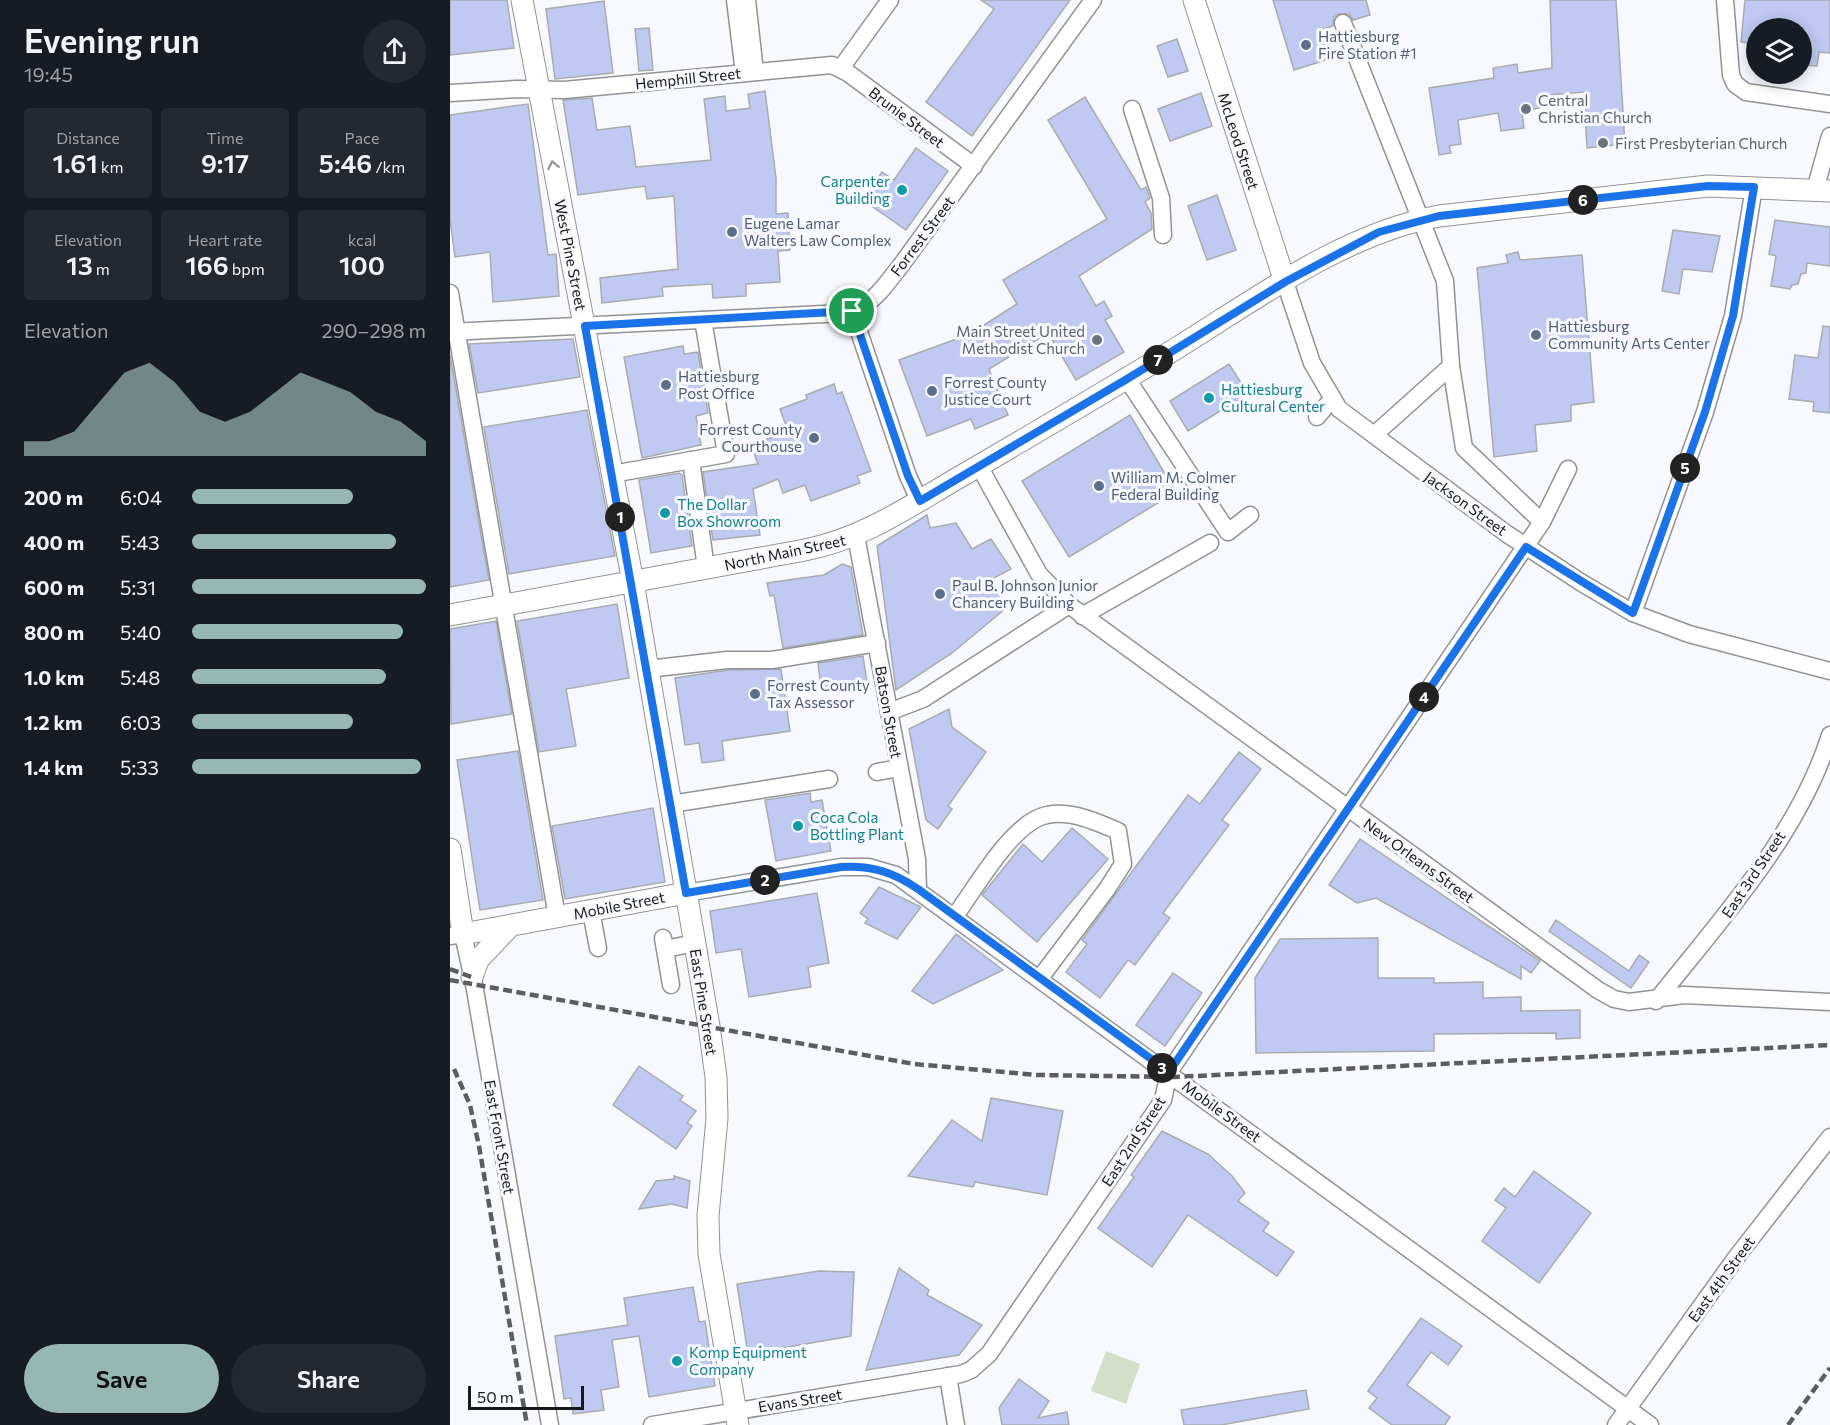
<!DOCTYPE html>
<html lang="en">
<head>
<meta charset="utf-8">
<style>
	:root { --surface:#171b24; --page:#242831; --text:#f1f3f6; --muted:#9ea1a6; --accent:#97b7b2 }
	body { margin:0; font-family:Commissioner,sans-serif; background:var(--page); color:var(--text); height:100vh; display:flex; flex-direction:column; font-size:22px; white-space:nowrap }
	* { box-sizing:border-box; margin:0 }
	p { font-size:20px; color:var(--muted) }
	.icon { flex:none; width:33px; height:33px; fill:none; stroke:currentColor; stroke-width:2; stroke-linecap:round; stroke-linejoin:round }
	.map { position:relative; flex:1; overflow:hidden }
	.details { display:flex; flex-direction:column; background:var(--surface); width:450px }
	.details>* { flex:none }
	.tools { position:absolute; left:1296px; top:18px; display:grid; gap:12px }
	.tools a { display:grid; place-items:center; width:66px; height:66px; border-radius:50%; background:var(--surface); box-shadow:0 3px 15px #0003; font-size:30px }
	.scale { position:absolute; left:18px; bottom:15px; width:116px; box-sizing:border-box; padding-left:6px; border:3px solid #171819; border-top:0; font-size:16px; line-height:21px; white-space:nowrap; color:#171819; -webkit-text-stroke:4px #f8f9fe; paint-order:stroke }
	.pin { position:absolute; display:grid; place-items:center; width:51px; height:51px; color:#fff; margin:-26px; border:3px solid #fff; border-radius:50%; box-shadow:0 2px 6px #0007 }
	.km { position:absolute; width:30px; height:30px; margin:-15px; border-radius:50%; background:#222; color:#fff; font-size:16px; line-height:30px; text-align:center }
	.round { display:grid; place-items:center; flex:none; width:63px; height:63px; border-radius:32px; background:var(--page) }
	.headline { display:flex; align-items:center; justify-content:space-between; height:102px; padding:0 24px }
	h1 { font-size:33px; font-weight:600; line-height:45px }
	.figures { display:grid; grid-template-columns:repeat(3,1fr); gap:9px; height:102px; padding:6px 24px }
	.figures div { display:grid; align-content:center; border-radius:6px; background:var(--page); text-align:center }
	.figures b { font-size:26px; font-weight:600 }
	.figures small { font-size:16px; font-weight:400 }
	.figures p { font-size:16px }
	.chart { height:168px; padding:12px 24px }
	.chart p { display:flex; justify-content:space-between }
	.chart svg { width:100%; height:108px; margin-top:6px; fill:var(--accent); opacity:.7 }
	.action { display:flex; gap:12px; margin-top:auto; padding:12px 24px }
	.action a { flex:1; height:69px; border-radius:36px; background:var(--accent); color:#111; font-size:24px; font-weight:600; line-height:69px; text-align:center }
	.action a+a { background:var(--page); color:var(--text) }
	ul { padding:0 24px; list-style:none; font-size:20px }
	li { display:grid; grid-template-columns:96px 72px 1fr; align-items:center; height:45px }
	li i { height:15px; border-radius:8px; background:var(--accent) }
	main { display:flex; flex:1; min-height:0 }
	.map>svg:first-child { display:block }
	.park { fill:#d3dfc7 }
	.building { fill:#bfc9f1; stroke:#aaabaf; stroke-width:1.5 }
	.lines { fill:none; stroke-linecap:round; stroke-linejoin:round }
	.minor-casing { stroke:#919296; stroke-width:19 }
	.major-casing { stroke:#919296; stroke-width:23 }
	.minor { stroke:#fff; stroke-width:16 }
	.major { stroke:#fff; stroke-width:21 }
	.rail { stroke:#5c5d5f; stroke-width:4.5; stroke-dasharray:9 4.5; stroke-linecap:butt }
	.oneway { stroke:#979798 }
	.route-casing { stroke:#fff; stroke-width:12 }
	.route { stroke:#1a73e8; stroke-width:8 }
	.service-dot { fill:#5c6f8a; stroke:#f8f9fe; stroke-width:2 }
	.worship-dot { fill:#6b7280; stroke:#f8f9fe; stroke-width:2 }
	.culture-dot { fill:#0f9aa8; stroke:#f8f9fe; stroke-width:2 }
	.labels { text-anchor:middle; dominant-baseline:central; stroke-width:6; stroke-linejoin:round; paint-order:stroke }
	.service-label { font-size:15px; fill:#4e5e75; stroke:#f8f9fe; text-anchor:start }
	.street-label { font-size:15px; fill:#171819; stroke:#f8f9fe }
	.worship-label { font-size:15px; fill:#5b616d; stroke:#f8f9fe; text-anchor:start }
	.culture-label { font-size:15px; fill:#0d838f; stroke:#f8f9fe; text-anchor:start }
</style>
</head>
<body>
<main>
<section class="details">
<div class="headline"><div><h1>Evening run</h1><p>19:45</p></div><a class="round"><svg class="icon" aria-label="share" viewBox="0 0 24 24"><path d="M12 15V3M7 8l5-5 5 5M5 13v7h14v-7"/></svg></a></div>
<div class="figures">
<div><p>Distance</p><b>1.61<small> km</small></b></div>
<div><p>Time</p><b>9:17</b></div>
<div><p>Pace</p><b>5:46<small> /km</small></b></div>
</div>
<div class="figures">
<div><p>Elevation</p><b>13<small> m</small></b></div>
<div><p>Heart rate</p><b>166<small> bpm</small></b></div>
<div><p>kcal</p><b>100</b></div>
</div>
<div class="chart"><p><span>Elevation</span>290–298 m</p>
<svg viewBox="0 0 160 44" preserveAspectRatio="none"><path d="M0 44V38L10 38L20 34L30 22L40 10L50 6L60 14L70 26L80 30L90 26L100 18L110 10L120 14L130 18L140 26L150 30L160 38V44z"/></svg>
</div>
<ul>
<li><b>200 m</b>6:04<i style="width:69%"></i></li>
<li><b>400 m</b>5:43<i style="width:87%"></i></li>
<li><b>600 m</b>5:31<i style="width:100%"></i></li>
<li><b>800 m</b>5:40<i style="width:90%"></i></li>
<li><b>1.0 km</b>5:48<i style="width:83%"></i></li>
<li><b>1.2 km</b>6:03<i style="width:69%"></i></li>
<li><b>1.4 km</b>5:33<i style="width:98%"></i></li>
</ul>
<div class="action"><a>Save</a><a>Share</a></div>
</section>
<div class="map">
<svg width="1380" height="1425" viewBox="0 0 1380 1425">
	<rect width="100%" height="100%" fill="#f8f9fe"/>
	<polygon class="park" points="656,1351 690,1364 676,1404 641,1391"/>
	<g class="building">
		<polygon points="0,0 57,0 64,48 0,55"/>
		<polygon points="531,0 620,0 522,136 476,102 544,9"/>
		<polygon points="823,0 916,0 920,15 903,20 899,14 889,14 884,17 883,26 870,30 879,59 844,70"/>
		<polygon points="1100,0 1166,0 1175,144 1137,148 1134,92 1088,96 1090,108 1072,111 1074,128 1051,131 1048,113 1008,120 1011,144 999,146 1001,153 989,155 979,88 1044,78 1043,68 1067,64 1068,73 1102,68"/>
		<polygon points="1295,0 1380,0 1380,53 1369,52 1367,66 1352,65 1352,28 1306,28 1306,44 1291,42"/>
		<polygon points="154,1 163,73 105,79 96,9"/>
		<polygon points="199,28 203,70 189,71 185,29"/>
		<polygon points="727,39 738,71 718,77 707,46"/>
		<polygon points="315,91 326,178 326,214 338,213 340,250 328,251 330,282 296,284 296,296 263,298 262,284 212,287 213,296 152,303 150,278 228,269 224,196 197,199 195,186 128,195 113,100 142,98 147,130 180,126 186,167 261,160 254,99 275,96 276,111 300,108 298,94"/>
		<polygon points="751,93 762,126 720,141 708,109"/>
		<polygon points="635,97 691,190 696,187 700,198 695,202 701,213 702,229 629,276 646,306 654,301 662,316 655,320 674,352 626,380 598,333 539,369 558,415 525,429 521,419 477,436 449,360 520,334 567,304 553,280 657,219 598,120"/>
		<polygon points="78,104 98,255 106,254 109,296 43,302 40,252 5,257 0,219 0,115"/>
		<polygon points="466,148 498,171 456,230 413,200 432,172 444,180"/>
		<polygon points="767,195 786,250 757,260 738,206"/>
		<polygon points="1325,220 1380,227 1380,266 1357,263 1356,273 1351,274 1348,284 1342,285 1340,289 1321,286 1326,256 1319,254"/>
		<polygon points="1223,230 1270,236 1262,272 1233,269 1229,294 1212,291"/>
		<polygon points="1068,252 1070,260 1132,255 1144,402 1121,405 1121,421 1085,425 1087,451 1044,457 1027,268 1058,263 1056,255"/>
		<polygon points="1373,326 1380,327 1380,413 1363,411 1364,402 1339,399 1345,355 1368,358"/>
		<polygon points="123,339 130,377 28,393 19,344"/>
		<polygon points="233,346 234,354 248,352 258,413 246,416 251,445 192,458 174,357"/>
		<polygon points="0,355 39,580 0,587"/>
		<polygon points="779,364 798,394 738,431 720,401"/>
		<polygon points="384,384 387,394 392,392 421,471 407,476 410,483 361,501 355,485 333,493 328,479 303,489 310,535 263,540 253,472 308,464 301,445 338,431 330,409 357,399 356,395"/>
		<polygon points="137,410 165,556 59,574 34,427"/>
		<polygon points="680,415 726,492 619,557 572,481"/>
		<polygon points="229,473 232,475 242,546 201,553 189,480"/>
		<polygon points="477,515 480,528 506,523 522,549 541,539 561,569 540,580 556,608 502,653 446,690 427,546"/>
		<polygon points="392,564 401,567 413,635 333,648 324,595 320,596 317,583 374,575"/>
		<polygon points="167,604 179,678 116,689 126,746 89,752 67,621"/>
		<polygon points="46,621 62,714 1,724 0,629"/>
		<polygon points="413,656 417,682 371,689 368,663"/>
		<polygon points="331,669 340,731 272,741 274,760 252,763 249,743 235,745 225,678 278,670"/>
		<polygon points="499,709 502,727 536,752 498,806 502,809 488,829 476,820 459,729"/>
		<polygon points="68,751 93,900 30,910 7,760"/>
		<polygon points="789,752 811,769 772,820 779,825 713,913 720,918 685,965 678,960 650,998 616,972 637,944 632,940 738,795 750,804"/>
		<polygon points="360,793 361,802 372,800 381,851 326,861 315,800"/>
		<polygon points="203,808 215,882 115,899 102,826"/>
		<polygon points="622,828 658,859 587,942 532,895 573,844 592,862"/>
		<polygon points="910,839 1090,961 1081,973 1071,966 1071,979 926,898 907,903 879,885"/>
		<polygon points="429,887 471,907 447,939 415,923 418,919 410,913"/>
		<polygon points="367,893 379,963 358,967 361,987 299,997 291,949 266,953 260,911"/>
		<polygon points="1106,920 1179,971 1189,955 1199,962 1181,988 1099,931"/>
		<polygon points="506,934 553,970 483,1004 462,991"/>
		<polygon points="928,938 928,978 984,978 984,983 1033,982 1033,998 1071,997 1071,1011 1130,1010 1130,1038 1106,1039 1106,1033 984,1034 984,1051 806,1053 805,978 830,939"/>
		<polygon points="723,973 752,993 715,1046 686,1025"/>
		<polygon points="189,1066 233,1096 230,1100 246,1111 237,1123 242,1126 226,1149 163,1105"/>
		<polygon points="541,1098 613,1111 597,1195 525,1182 523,1187 458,1176 502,1120 532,1141"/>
		<polygon points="712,1131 758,1154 782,1176 795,1193 788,1201 819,1223 813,1231 844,1252 827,1276 738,1215 702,1267 648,1228 684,1177 681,1175"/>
		<polygon points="1084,1171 1141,1213 1089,1283 1032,1241 1056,1208 1045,1200 1054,1188 1065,1197"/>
		<polygon points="224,1176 240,1181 237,1208 222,1204 189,1209 206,1181 224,1179"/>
		<polygon points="449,1268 479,1290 477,1295 532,1325 509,1355 416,1370"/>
		<polygon points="369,1271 404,1272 401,1336 298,1354 287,1284"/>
		<polygon points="243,1287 249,1322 255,1321 265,1386 199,1397 189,1336 162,1340 169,1387 151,1390 154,1410 123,1414 121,1398 114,1399 105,1336 178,1325 174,1298"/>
		<polygon points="971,1318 1012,1346 998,1365 981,1352 957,1385 1000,1417 995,1425 942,1425 919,1408 927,1398 918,1391"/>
		<polygon points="569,1379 599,1401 588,1418 617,1412 619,1425 552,1425 549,1408"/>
		<polygon points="856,1390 859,1409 771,1425 734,1425 731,1410"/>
	</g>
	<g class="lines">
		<g class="minor-casing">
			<g id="minor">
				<polyline points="285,0 294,73"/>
				<polyline points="297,0 305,72"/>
				<polyline points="1275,0 1281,75 1285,84 1296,92 1380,104"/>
				<polyline points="893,23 995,281 1001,366 924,435"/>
				<polyline points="391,68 440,0"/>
				<polyline points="0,93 67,89 114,90 382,65 398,73 524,166"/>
				<polyline points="682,109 711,198 713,235"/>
				<polyline points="1365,190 1380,136"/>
				<polyline points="835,282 862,363 889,409 1057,534 1132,583 1183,613 1239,634 1380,671"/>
				<polyline points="0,293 107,917"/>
				<polyline points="402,311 458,476 469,500"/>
				<path d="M0,332L374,314C420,311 425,298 452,264L643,0"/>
				<polyline points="677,379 778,532 800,515"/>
				<polyline points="867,417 882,399"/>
				<polyline points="241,460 256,568"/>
				<polyline points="529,466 589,574 619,605 1148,990 1164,999 1179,1002 1234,995 1380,1002"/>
				<polyline points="162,474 276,454 253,320"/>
				<polyline points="1092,522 1118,469"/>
				<polyline points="406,536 467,859 468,889"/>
				<polyline points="1183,613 1255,412 1283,316 1304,187"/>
				<polyline points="632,616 760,543"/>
				<polyline points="198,669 277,660 322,660 427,643"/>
				<polyline points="439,712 473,699 619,605"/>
				<polyline points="427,772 449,768"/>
				<polyline points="221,804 379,779"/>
				<polyline points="236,893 391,867 418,867 446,875 1200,1425"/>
				<polyline points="141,911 148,948"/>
				<path d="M505,916C525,889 563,821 597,815C621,810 647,822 668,831L673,864L657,889L590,978"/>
				<polyline points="0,936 13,934 24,984 100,1425"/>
				<polyline points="213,938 221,985"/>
				<polyline points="215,949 245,943"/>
				<path d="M1206,1001C1270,920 1349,835 1380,735"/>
				<polyline points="498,1376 506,1425"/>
				<polyline points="202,1425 511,1374 521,1370 539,1354 713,1100 719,1072 1092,522 1014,448 1001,366"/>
				<polyline points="1166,1425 1285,1259 1380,1137"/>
			</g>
		</g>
		<g class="major-casing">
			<g id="major">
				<polyline points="72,0 183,582 259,1026 266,1077 267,1118 258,1216 259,1254 288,1425"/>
				<polyline points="744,0 835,282"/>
				<path d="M0,615L355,550C415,538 461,505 513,475C585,433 657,391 727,348C809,297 893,234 989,216L1258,186L1380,191"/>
				<polyline points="0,849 13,934 236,893"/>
				<polyline points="22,977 28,960 60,926"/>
			</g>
		</g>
		<use href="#minor" class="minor"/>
		<use href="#major" class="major"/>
		<g class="rail">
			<polyline points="0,969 24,978"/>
			<polyline points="0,980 464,1064 587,1075 725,1077 1380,1045"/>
			<polyline points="4,1069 20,1105 29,1146 77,1425"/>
			<polyline points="1338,1425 1380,1368"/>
		</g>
	</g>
	<defs><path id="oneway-chevron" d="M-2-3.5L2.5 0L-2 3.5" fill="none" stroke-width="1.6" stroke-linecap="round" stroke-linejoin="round" transform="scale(1.5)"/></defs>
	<use class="oneway" href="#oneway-chevron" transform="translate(103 165) rotate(-101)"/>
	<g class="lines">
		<g class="route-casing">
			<path id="route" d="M1258,186L1304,187L1283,316L1255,412L1183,613L1076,547L719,1072L468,889C443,872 421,865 391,867L236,893L135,326L402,311L458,476L470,501L677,379L835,282L929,232L989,216Z"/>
		</g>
		<use href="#route" class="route"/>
	</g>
	<g class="service-dot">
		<circle cx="856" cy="45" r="6"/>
		<circle cx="282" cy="232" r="6"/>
		<circle cx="1086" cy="335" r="6"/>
		<circle cx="216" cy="385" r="6"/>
		<circle cx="482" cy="391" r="6"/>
		<circle cx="364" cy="438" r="6"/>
		<circle cx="649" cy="486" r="6"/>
		<circle cx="490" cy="594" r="6"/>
		<circle cx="305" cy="694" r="6"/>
	</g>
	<g class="worship-dot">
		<circle cx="1076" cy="109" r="6"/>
		<circle cx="1153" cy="143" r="6"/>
		<circle cx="647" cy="340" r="6"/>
	</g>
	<g class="culture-dot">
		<circle cx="452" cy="190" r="6"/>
		<circle cx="759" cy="398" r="6"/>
		<circle cx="215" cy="513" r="6"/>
		<circle cx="348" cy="826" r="6"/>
		<circle cx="227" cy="1361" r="6"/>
	</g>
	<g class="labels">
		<g class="service-label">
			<text x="868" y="36">Hattiesburg<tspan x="868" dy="17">Fire Station #1</tspan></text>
			<text x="294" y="223">Eugene Lamar<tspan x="294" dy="17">Walters Law Complex</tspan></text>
			<text x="1098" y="326">Hattiesburg<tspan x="1098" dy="17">Community Arts Center</tspan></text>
			<text x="228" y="376">Hattiesburg<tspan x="228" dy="17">Post Office</tspan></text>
			<text x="494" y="382">Forrest County<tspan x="494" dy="17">Justice Court</tspan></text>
			<text x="352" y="429" text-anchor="end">Forrest County<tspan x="352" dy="17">Courthouse</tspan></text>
			<text x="661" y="477">William M. Colmer<tspan x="661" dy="17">Federal Building</tspan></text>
			<text x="502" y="585">Paul B. Johnson Junior<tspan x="502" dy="17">Chancery Building</tspan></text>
			<text x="317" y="685">Forrest County<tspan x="317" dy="17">Tax Assessor</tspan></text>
		</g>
		<g class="street-label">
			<text transform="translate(238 78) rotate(-6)">Hemphill Street</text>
			<text transform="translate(457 117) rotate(37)">Brunie Street</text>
			<text transform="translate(789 141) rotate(72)">McLeod Street</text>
			<text transform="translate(472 236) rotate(-53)">Forrest Street</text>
			<text transform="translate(121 255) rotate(79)">West Pine Street</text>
			<text transform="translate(1016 503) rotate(36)">Jackson Street</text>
			<text transform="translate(335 552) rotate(-12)">North Main Street</text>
			<text transform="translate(439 712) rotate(80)">Batson Street</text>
			<text transform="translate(969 860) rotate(36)">New Orleans Street</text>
			<text transform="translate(1303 874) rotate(-56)">East 3rd Street</text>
			<text transform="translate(169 905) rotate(-11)">Mobile Street</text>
			<text transform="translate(254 1002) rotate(81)">East Pine Street</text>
			<text transform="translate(772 1111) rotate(36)">Mobile Street</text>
			<text transform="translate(50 1137) rotate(80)">East Front Street</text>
			<text transform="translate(683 1141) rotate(-57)">East 2nd Street</text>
			<text transform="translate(1271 1279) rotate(-54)">East 4th Street</text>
			<text transform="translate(350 1400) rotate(-9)">Evans Street</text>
		</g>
		<g class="worship-label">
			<text x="1088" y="100">Central<tspan x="1088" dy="17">Christian Church</tspan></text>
			<text x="1165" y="143">First Presbyterian Church</text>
			<text x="635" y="331" text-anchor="end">Main Street United<tspan x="635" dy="17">Methodist Church</tspan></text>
		</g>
		<g class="culture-label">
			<text x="440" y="181" text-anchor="end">Carpenter<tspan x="440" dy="17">Building</tspan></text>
			<text x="771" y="389">Hattiesburg<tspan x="771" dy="17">Cultural Center</tspan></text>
			<text x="227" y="504">The Dollar<tspan x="227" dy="17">Box Showroom</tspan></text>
			<text x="360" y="817">Coca Cola<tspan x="360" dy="17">Bottling Plant</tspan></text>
			<text x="239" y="1352">Komp Equipment<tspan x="239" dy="17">Company</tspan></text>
		</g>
	</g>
</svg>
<div class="tools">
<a><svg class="icon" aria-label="layers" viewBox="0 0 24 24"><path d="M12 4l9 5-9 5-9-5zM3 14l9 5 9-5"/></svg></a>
</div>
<div class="scale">50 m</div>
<div class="pin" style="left:402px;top:311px;background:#1e9e55"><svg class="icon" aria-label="arrive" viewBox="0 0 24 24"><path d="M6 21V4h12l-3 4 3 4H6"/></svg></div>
<b class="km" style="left:170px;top:517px">1</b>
<b class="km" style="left:315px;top:880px">2</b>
<b class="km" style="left:712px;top:1068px">3</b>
<b class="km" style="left:974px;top:697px">4</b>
<b class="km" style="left:1235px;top:468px">5</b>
<b class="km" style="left:1133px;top:200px">6</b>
<b class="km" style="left:708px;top:360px">7</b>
</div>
</main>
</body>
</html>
